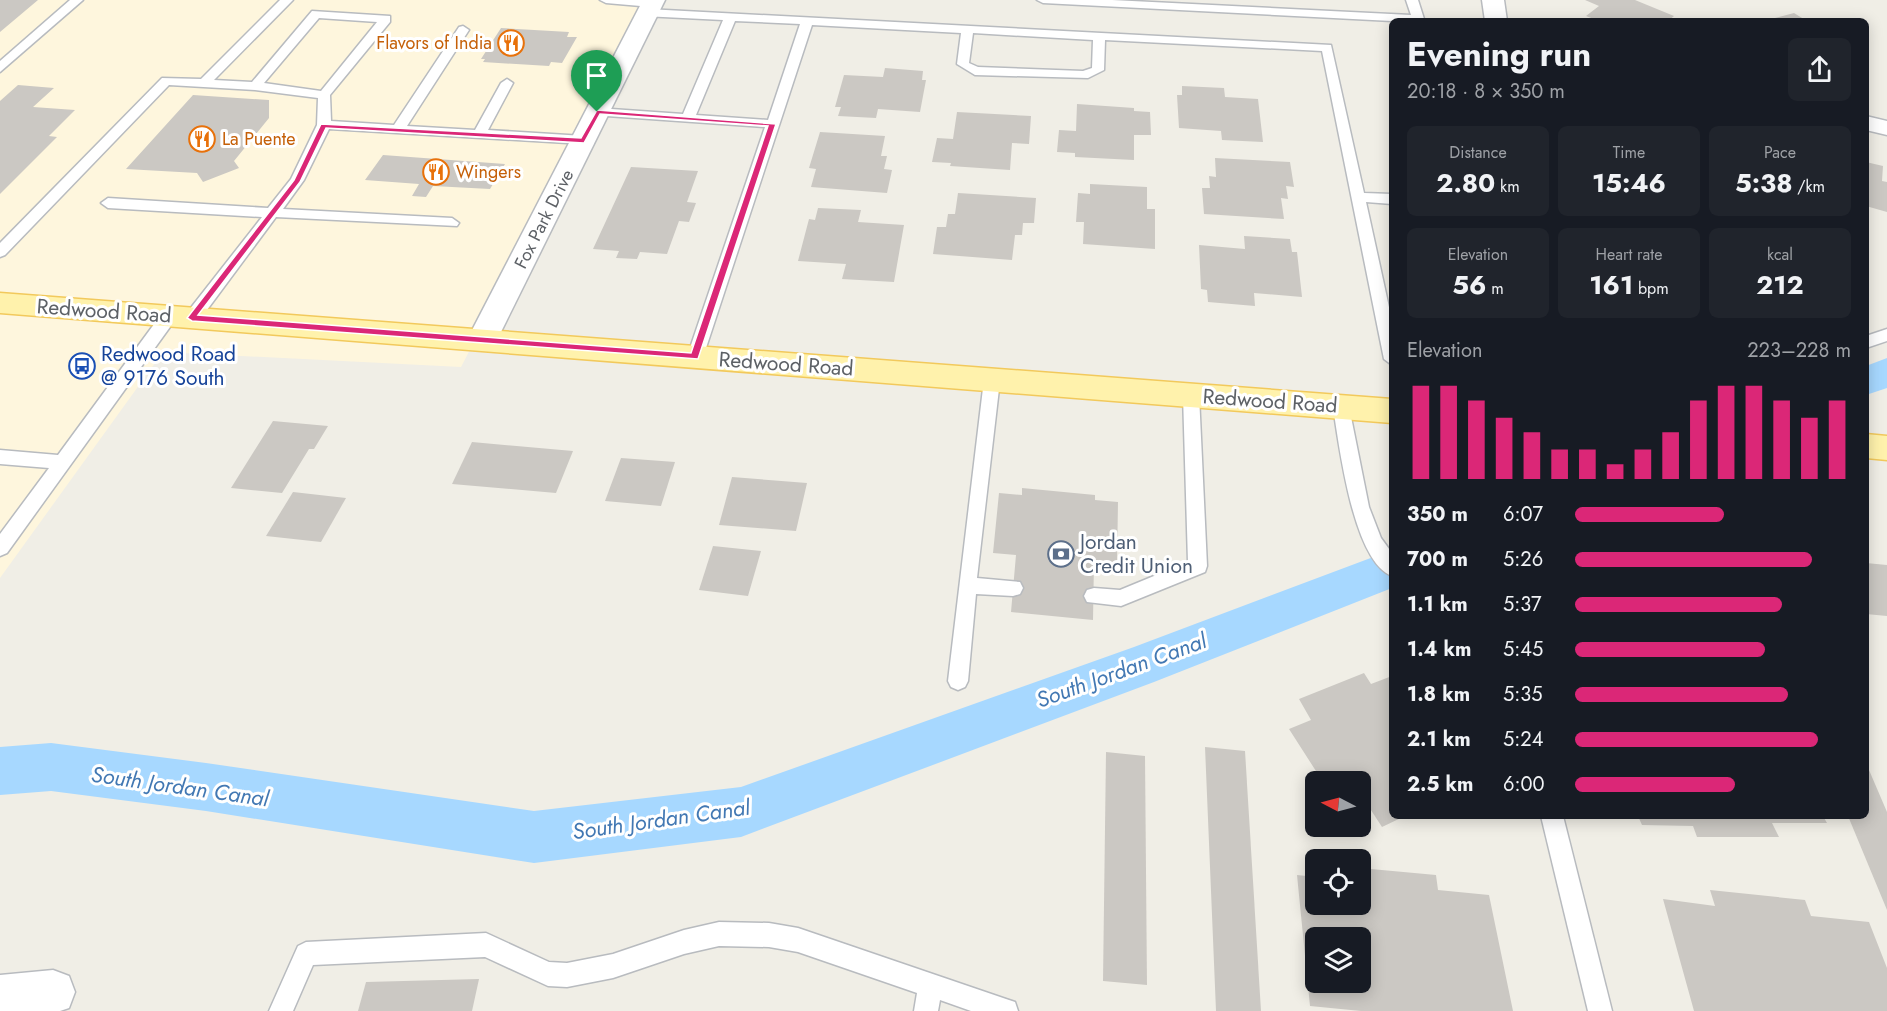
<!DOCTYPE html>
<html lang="en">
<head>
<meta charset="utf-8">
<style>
	:root { --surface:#171b24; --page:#20242c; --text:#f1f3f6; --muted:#9ea1a6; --accent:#db2777 }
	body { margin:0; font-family:Jost,sans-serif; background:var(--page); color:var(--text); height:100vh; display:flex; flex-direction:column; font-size:22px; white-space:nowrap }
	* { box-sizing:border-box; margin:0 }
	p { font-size:20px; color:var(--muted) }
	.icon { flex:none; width:33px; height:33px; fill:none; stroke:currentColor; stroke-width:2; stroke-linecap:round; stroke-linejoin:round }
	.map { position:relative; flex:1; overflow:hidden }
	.drawer { position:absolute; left:1389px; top:18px; width:480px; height:801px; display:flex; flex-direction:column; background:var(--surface); border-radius:9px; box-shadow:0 3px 15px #0003 }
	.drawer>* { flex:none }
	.needle { width:39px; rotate:276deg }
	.tools { position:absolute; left:1305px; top:771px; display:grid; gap:12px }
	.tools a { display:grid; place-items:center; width:66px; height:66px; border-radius:9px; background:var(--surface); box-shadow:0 3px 15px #0003; font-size:30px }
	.pin { position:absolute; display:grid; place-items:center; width:51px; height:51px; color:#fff; margin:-62px -26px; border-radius:50% 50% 50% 0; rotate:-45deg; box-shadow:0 0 6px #0007 }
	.pin .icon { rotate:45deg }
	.round { display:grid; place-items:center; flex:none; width:63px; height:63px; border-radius:9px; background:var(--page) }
	.summary { display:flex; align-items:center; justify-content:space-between; height:102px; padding:0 18px }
	h1 { font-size:33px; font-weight:700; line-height:45px }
	.figures { display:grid; grid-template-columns:repeat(3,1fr); gap:9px; height:102px; padding:6px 18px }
	.figures div { display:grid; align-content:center; border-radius:9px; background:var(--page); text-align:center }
	.figures b { font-size:26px; font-weight:700 }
	.figures small { font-size:16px; font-weight:400 }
	.figures p { font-size:16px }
	.chart { height:168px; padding:12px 18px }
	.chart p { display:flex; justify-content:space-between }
	.chart svg { width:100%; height:108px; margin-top:6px; stroke:var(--accent); stroke-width:6 }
	ul { padding:0 18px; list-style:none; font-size:20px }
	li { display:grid; grid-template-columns:96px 72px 1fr; align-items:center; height:45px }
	li i { height:15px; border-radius:8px; background:var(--accent) }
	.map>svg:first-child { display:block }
	.commercial { fill:#fef6dd }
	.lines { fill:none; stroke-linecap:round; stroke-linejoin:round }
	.canal { fill:#a7d8ff; fill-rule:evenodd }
	.building { fill:#cbc8c3; fill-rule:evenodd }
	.lane-casing { stroke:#b8bbbf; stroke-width:3 }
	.street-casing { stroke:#b8bbbf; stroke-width:3 }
	.primary-casing { stroke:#f2c95c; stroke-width:3 }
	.lane { fill:#fff; fill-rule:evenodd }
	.street { fill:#fff; fill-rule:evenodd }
	.primary { fill:#fff2ac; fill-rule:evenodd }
	.route { fill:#db2777; stroke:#fff; stroke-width:1.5; fill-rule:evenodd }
	.labels { text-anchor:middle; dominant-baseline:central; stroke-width:6; stroke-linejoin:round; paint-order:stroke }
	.far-food-label { font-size:18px; fill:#c56008; stroke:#fff; text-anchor:start }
	.far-street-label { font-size:18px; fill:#5d6166; stroke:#fff }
	.street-label { font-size:21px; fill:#5d6166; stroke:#fff }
	.transit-label { font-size:21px; fill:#164399; stroke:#fff; text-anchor:start }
	.service-label { font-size:21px; fill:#4e5e75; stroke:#fff; text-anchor:start }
	.water-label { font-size:22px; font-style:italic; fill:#4278b3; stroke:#fff }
</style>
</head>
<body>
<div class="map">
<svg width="1887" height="1011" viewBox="0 0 1887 1011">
	<rect width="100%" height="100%" fill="#f0eee6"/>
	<polygon class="commercial" points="0,0 652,0 461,367 163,352 0,578"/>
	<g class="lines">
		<g class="canal">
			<polygon points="1887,358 1887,388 1866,395 1866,366"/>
			<polygon points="1392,550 1392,588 1154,682 741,837 534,863 206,811 51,791 0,795 0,747 51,743 206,763 534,811 741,787 1134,647"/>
		</g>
	</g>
	<g class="building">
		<polygon points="0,0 38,0 0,32"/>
		<polygon points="1585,0 1635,0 1674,16 1668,21 1599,21 1586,16 1599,6"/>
		<polygon points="1794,13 1807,21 1767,21 1767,20"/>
		<polygon points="501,28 569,32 567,37 577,37 562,63 551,62 549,66 483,62 485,59 481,59"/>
		<polygon points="885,68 923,71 922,80 926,80 920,112 878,109 876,118 838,116 841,107 835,107 844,75 883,77"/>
		<polygon points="18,85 54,88 33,107 75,110 49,136 57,137 0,194 0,101"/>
		<polygon points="1182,86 1224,88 1225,97 1258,99 1263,142 1222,140 1221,131 1179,128 1177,95 1182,95"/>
		<polygon points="193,95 269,100 269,118 234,161 239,168 203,182 197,173 126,169"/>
		<polygon points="1077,104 1134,108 1134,111 1150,112 1151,135 1134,135 1134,160 1075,157 1075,153 1057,152 1059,130 1076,131"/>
		<polygon points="957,112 1031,116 1029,144 1012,143 1010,170 950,166 951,163 932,162 937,138 953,139"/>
		<polygon points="820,132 885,136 881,156 887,156 884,169 892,170 887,193 811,187 816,169 809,168"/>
		<polygon points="383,155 505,164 490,189 433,186 426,197 412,196 419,184 365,180"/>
		<polygon points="1215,158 1290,162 1294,187 1286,186 1288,199 1281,198 1284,219 1204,214 1202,188 1210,188 1209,176 1216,177"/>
		<polygon points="1866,162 1883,166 1882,181 1887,182 1887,212 1866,206"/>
		<polygon points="631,167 698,171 687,202 696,203 689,222 679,221 667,254 640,252 637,259 616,258 619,251 593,249"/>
		<polygon points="1090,184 1147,187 1147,209 1155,209 1155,249 1083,244 1084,222 1076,222 1078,193 1090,194"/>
		<polygon points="958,193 1036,198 1034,223 1023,223 1022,235 1015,235 1012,260 933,254 937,227 946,227 948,214 955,214"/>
		<polygon points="818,208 861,210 858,222 904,225 894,282 842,279 846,264 798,261 809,219 815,220"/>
		<polygon points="1244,236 1290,239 1292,252 1297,252 1302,297 1254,293 1255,306 1208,302 1207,290 1201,289 1199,245 1245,249"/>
		<polygon points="273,421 328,426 314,449 309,449 282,493 231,488"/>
		<polygon points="472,442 573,451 556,493 452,484"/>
		<polygon points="621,458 675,462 661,506 605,501"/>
		<polygon points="732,477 807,483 796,531 719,525"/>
		<polygon points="1022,488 1095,495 1095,500 1118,502 1117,563 1094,561 1093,620 1011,612 1016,555 993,553 999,493 1022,495"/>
		<polygon points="293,492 346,498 321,542 266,536"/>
		<polygon points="713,546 761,551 748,596 699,590"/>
		<polygon points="1866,563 1887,565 1887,616 1866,614"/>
		<polygon points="1364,673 1371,684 1392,676 1392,816 1405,816 1382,827 1367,804 1360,807 1360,782 1323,782 1289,729 1311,720 1299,699"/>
		<polygon points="1205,747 1245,751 1261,1011 1216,1011"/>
		<polygon points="1106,752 1145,756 1147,985 1103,981"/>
		<polygon points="1866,763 1887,812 1887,910 1848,816 1866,816"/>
		<polygon points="1638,816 1823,816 1827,823 1772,823 1779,837 1697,837 1693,826 1642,825"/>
		<path d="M1360,868L1436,875L1438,890L1489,895L1513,1011H1361L1310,1006L1297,875L1316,877V904H1360ZM1316,938H1360V982H1316Z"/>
		<polygon points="1710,890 1805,900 1811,916 1869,922 1887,968 1887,1011 1694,1011 1663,899 1715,906"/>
		<polygon points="479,979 472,1011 358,1011 366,982"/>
	</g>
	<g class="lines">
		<g class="lane-casing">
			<g id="lane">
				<polygon points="70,0 83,0 0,72 0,61"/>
				<path d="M280,0H293L214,80L252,82L312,11L390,16V22L330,95L331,121L394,125L459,27L463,26L469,30L407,126L475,130L501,83L507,79L513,83L488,130L584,136L591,140L584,144L329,129L304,180L283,209L452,218L459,223L457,226L276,217L198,322H186L184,318L186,314L262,217L108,208L101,203L108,198L268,208L291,179L317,125L318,98L255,90L169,85L5,255L0,257V243L162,78L201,79ZM319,18L377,22L321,91L264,83Z"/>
				<polygon points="600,0 654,0 658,3 652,7 606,3"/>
				<polygon points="1037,0 1112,0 1411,15 1406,0 1418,0 1424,19 1392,21 1043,3"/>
				<path d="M647,9L1331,45L1364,193L1392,194V204L1366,202L1392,321V365L1384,359L1322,51L1105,40L1104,70L1088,78L975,75L957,64L961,33L812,25L703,357L701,361H689L687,357L765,127L592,115V109L597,108L683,114L723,20L643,16V10ZM735,21L800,24L768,120L696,115ZM973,33L1093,40L1092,68L1083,71L978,67L969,63Z"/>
				<polygon points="169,311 175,312 177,316 175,320 7,553 0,556 0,534 49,468 0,464 0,450 58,455 163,312"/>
				<polygon points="1887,329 1887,341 1866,348 1866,336"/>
				<polygon points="992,374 1000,380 977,578 1020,582 1023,588 1020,594 1013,596 976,594 968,681 965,687 958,690 951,687 948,681 984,380"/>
				<polygon points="1191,389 1199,395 1207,566 1205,572 1121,606 1087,602 1084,596 1087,590 1094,588 1120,590 1188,562 1183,395"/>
				<path d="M1341,401L1349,407L1369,507L1381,538L1392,553V576C1353,562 1339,444 1333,407Z"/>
				<polygon points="1541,816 1563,816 1612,1011 1588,1011"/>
				<polygon points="719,922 769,923 798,928 1006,999 1015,1002 1018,1011 971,1011 940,1000 938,1011 914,1011 917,993 798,952 769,947 719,946 684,954 613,978 567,987 548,986 485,957 313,965 293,1011 269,1011 298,946 306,942 486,933 549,962 567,963 613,954 684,930"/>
			</g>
		</g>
		<g class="street-casing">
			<g id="street">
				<polygon points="643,0 665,0 497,340 492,347 482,350 472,347 467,340"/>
				<polygon points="1482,0 1504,0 1507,21 1485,21"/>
				<polygon points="1866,116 1887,121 1887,135 1866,130"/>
				<polygon points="53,970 69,976 75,992 69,1008 60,1011 0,1011 0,975"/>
			</g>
		</g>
		<g class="primary-casing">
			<g id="primary">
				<polygon points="0,293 1392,399 1392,423 0,313"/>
				<polygon points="1866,434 1887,436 1887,460 1866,458"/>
			</g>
		</g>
		<use href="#lane" class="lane"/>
		<use href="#street" class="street"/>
		<use href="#primary" class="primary"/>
	</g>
	<path class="route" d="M597,110L776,124L698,359L192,321L187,318L294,180L321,124L581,138ZM600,114L768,126L691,353L198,315L300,182L326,128L584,143Z"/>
	<defs>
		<g id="restaurant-ring" transform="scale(1.35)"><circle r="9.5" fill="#fff" stroke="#e8710a" stroke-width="1.5"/><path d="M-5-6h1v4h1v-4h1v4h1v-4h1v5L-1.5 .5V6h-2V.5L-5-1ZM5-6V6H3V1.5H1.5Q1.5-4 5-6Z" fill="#e8710a"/></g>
		<g id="bus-ring" transform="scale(1.35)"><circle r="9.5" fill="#fff" stroke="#1a4fb4" stroke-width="1.5"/><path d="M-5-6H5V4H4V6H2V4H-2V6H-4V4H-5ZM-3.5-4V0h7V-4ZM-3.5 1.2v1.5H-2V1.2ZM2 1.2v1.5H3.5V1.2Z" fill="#1a4fb4"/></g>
		<g id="bank-ring" transform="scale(1.35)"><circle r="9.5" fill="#fff" stroke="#5c6f8a" stroke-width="1.5"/><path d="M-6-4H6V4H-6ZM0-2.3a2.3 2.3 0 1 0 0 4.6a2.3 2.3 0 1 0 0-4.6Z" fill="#5c6f8a"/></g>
	</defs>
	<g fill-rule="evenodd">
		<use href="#restaurant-ring" x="511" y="43"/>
		<use href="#restaurant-ring" x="202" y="139"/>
		<use href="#restaurant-ring" x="436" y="172"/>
		<use href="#bus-ring" x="82" y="366"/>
		<use href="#bank-ring" x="1061" y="554"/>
	</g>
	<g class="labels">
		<g class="far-food-label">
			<text x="492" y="43" text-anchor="end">Flavors of India</text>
			<text x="222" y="139">La Puente</text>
			<text x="456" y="172">Wingers</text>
		</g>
		<g class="far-street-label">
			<text transform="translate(544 219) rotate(-63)">Fox Park Drive</text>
		</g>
		<g class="street-label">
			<text transform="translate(104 311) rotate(4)">Redwood Road</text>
			<text transform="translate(786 364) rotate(4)">Redwood Road</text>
			<text transform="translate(1270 401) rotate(4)">Redwood Road</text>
		</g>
		<g class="transit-label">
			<text x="101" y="354">Redwood Road<tspan x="101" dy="24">@ 9176 South</tspan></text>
		</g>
		<g class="service-label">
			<text x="1080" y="542">Jordan<tspan x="1080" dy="24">Credit Union</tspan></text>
		</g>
		<g class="water-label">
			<text transform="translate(1121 670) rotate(-20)">South Jordan Canal</text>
			<text transform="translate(180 786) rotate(8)">South Jordan Canal</text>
			<text transform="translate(661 819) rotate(-8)">South Jordan Canal</text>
		</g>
	</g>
</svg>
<div class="tools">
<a><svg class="needle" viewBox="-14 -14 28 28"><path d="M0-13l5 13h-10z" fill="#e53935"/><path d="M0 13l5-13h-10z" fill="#9ea1a6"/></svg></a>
<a><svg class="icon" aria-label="locate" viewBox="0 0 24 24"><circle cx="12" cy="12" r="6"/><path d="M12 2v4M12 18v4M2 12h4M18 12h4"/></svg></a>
<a><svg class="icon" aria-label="layers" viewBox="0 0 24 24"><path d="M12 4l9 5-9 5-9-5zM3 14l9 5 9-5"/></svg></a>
</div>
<div class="pin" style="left:597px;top:112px;background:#1e9e55"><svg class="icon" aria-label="arrive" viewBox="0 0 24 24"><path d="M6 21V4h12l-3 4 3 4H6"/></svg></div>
<section class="drawer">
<div class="summary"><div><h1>Evening run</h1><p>20:18 · 8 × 350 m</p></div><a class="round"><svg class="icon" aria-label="share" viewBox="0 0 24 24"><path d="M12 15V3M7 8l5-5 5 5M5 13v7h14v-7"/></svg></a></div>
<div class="figures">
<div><p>Distance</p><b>2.80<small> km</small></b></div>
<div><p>Time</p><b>15:46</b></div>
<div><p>Pace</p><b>5:38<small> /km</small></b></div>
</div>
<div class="figures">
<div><p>Elevation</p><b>56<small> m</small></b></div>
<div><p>Heart rate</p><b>161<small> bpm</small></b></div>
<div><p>kcal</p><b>212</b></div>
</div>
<div class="chart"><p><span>Elevation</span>223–228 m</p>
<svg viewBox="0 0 160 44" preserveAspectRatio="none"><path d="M5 44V6M15 44V6M25 44V12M35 44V19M45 44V25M55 44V32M65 44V32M75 44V38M85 44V32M95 44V25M105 44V12M115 44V6M125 44V6M135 44V12M145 44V19M155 44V12"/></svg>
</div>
<ul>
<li><b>350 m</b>6:07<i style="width:54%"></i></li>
<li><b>700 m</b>5:26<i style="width:86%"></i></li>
<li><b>1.1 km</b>5:37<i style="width:75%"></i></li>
<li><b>1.4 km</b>5:45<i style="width:69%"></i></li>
<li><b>1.8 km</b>5:35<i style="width:77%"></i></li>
<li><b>2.1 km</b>5:24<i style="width:88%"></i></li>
<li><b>2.5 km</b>6:00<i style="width:58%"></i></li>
</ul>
</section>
</div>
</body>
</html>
